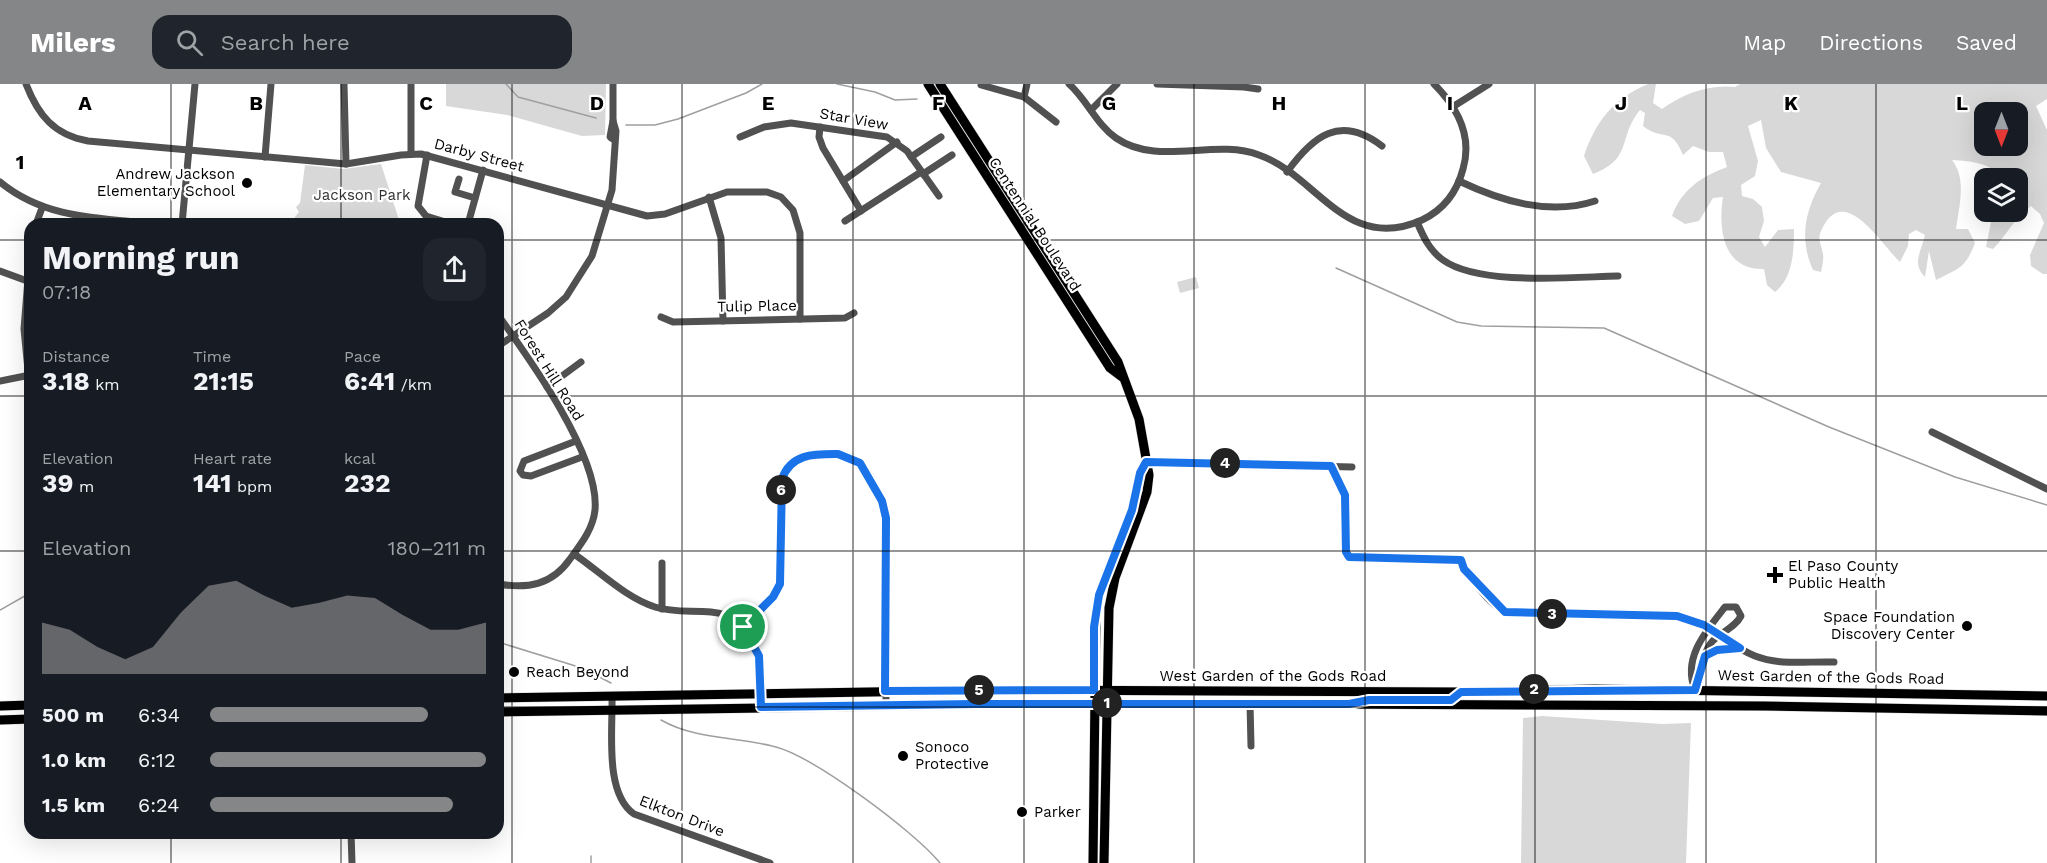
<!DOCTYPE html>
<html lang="en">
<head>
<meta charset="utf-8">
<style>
	:root { --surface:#171b24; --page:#20242c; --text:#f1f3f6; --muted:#9ea1a6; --accent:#858687 }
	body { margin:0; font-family:"Work Sans",sans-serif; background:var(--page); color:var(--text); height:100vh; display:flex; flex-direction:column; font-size:22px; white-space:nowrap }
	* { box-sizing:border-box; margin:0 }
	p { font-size:20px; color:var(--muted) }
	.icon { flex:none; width:33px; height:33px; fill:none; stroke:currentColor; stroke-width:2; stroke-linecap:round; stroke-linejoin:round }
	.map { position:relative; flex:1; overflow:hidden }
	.drawer { position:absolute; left:24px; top:134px; width:480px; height:621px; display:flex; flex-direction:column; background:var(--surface); border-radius:18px; box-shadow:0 6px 24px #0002 }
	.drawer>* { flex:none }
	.needle { width:39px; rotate:180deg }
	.tools { position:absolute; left:1974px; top:18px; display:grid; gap:12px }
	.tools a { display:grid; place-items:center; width:54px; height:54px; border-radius:12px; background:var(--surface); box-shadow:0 6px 24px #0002; font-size:30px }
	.pin { position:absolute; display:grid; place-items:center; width:51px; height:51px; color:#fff; margin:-26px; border:3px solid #fff; border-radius:50%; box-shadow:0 2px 6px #0007 }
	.km { position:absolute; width:30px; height:30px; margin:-15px; border-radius:50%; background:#222; color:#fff; font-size:16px; line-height:30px; text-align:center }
	.round { display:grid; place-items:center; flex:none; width:63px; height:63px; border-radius:18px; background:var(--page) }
	.summary { display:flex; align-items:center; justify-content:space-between; height:102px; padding:0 18px }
	h1 { font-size:33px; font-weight:700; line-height:45px }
	.figures { display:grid; grid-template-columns:repeat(3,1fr); gap:9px; height:102px; padding:6px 18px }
	.figures div { display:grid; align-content:center }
	.figures b { font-size:26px; font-weight:700 }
	.figures small { font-size:16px; font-weight:400 }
	.figures p { font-size:16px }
	.chart { height:168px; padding:12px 18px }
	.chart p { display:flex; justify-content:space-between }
	.chart svg { width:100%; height:108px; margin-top:6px; fill:var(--accent); opacity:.7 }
	ul { padding:0 18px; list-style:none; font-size:20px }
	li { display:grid; grid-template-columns:96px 72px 1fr; align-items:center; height:45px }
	li i { height:15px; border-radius:8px; background:var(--accent) }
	header { display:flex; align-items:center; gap:36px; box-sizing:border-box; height:84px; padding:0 30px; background:var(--accent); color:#fff }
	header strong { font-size:28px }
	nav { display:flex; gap:33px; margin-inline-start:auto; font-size:21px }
	.search { width:420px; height:54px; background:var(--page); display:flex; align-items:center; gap:15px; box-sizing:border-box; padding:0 21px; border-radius:18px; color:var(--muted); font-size:22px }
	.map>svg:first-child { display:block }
	.green { fill:#d8d8d8; fill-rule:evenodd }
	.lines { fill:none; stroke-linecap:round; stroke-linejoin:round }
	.stream { stroke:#9f9f9f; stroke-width:1.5 }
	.major-casing { stroke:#dbdbdb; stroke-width:10 }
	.minor { stroke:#515151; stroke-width:7 }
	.major { stroke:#000; stroke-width:9 }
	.route-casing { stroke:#fff; stroke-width:12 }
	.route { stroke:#1a73e8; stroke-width:8 }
	.grid { fill:none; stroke:#000; stroke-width:1.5; stroke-opacity:0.55 }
	.poi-dot { fill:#000; stroke:#fff; stroke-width:2 }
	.labels { text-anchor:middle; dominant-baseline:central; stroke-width:4.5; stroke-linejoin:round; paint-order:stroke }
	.street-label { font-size:15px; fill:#000; stroke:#fff }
	.poi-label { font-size:15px; fill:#000; stroke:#fff; text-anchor:start }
	.park-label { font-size:15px; fill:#2f2f2f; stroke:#fff }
	.grid-label { font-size:20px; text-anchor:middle; font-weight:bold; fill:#000; stroke:#fff; stroke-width:4.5; stroke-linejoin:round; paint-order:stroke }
</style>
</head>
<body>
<header>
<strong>Milers</strong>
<div class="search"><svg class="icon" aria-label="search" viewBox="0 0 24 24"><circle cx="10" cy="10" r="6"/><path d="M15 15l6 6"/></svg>Search here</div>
<nav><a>Map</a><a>Directions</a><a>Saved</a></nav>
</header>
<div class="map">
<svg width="2047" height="779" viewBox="0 0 2047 779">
	<rect width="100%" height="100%" fill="#fff"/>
	<g class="green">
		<polygon points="446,0 606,0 605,51 582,52 507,31 446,22"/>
		<path d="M1648,0H1656L1653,19L1662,25C1683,10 1708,0 1735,3L1740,0H2047V15L2036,22L2047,46V190H2043L2031,182L2030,171L2044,139L2040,130L2031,122C2014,134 2007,151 1993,165L1986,163L1993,128H2018V94H2003C1990,79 1972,77 1952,76C1967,95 1959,122 1956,145H1968L1975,159C1965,185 1959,184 1936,196L1929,167L1925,193C1911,179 1922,166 1925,151L1916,146L1909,150L1908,162L1900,178C1881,160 1843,96 1821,147C1817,156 1822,162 1823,170C1824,175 1822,183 1821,188L1813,186C1799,155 1805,127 1821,99L1781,88L1766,64L1761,36L1748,42L1758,77L1755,92L1741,101L1742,112L1753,115L1762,123L1764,137L1759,153L1765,163L1778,146L1794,145C1794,167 1793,194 1775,208L1767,201L1764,185C1723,186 1718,146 1723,113L1713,114L1699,137L1685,140L1672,132C1682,105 1701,93 1727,83L1723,68H1709L1693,62L1683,71C1671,41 1663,58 1643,42L1645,29L1640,26C1617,54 1634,74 1593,90L1584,72C1595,38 1614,14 1648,0ZM1984,28H2018V62H1984Z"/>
		<polygon points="381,80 400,139 295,139 295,133 299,128 296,123 300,119 305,81 343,85"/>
		<polygon points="1196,193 1199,204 1180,209 1177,198"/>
		<polygon points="1542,632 1662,640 1691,639 1686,779 1521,779 1523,634"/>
	</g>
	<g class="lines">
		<g class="stream">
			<polyline points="506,0 518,13 596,34"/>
			<polyline points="837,0 875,8 895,16 917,15"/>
			<polyline points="626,41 655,41 678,35 746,9 762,0"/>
			<polyline points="1336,184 1457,238 1481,242 1604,244 1829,343 1955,393 2047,421"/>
			<polyline points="0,526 30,509"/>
			<polyline points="498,558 582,584 611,599"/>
			<path d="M661,636C694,655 735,653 772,662C811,670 915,748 940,779"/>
			<polyline points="591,772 591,779"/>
		</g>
		<g class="major-casing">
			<g id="major">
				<polyline points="928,0 1110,284 1122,293"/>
				<polyline points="940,0 1118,278 1139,335 1149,391 1147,408 1115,494 1109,524 1104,779"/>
				<polyline points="498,614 994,606 1461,608 1595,605 2047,612"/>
				<polyline points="0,622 30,621"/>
				<polyline points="498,628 1082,619 1764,622 2047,627"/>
				<polyline points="0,636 30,635"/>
				<path d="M1093,779L1096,526C1103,491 1119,461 1131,428C1138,411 1138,394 1146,378"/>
			</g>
		</g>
		<g class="minor">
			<path d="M26,0C38,31 54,51 88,57L346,80L401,71L421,70L647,132L665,130L727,108H767L781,113L793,126L800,149V235"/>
			<polyline points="344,0 346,80"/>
			<polyline points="411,0 411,70"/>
			<path d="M1069,0C1087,16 1097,41 1116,54C1158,83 1214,54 1259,71C1317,91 1346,170 1422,136C1443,126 1457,108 1463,85C1473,51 1457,23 1434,0"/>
			<polyline points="1157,0 1244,3 1258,5"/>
			<polyline points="981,1 1024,13 1056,38"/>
			<polyline points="1024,13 1027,0"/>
			<polyline points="1454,22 1489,0"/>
			<polyline points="1091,26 1117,0"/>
			<polyline points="613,37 610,53 613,55"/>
			<polyline points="820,43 819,53 823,64 861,127"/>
			<polyline points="740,53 764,43 791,39 887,53 907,67 939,112"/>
			<polyline points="427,71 418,122 426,132 452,140"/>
			<polyline points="265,73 271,0"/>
			<polyline points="911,73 941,53"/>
			<path d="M1287,88C1313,52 1340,30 1382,62"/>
			<polyline points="923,90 952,71"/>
			<polyline points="459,95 455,108 475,114"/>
			<polyline points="843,97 897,58"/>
			<path d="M1459,97C1501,117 1549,132 1595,117"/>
			<path d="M0,98C46,136 102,134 158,140"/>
			<polyline points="709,113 721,154 723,237"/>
			<polyline points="845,137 921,88"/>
			<path d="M1417,138C1423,152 1429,166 1443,176C1479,202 1573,193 1618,192"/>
			<polyline points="36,140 42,124"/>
			<polyline points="182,140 195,0"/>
			<polyline points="468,140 483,86"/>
			<polyline points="30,170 24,245 30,307"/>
			<polyline points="0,187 30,198"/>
			<path d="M498,231C529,274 600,372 595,426C593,445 581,460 570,475C552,501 528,505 498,500"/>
			<polyline points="661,233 673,238 845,234 854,229"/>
			<polyline points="498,262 548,229 566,213 592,172 612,106 616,47 613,37 613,0"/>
			<polyline points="0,297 30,291"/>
			<polyline points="547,303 581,278"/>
			<polyline points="1932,348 2047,405"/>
			<polyline points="576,357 524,377 520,387 523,391 531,392 582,373"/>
			<polyline points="1146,378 1352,383"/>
			<path d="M1331,382L1345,411L1346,468L1349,473L1461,476V481C1473,496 1490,523 1508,529L1677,532C1708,538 1727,561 1755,572C1781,582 1807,577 1834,578"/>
			<path d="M574,470C599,487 626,514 655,523C674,529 692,526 711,528C762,533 760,584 761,623"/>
			<polyline points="662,525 662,479"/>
			<path d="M743,543L773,513L780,500C783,472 775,411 784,390C794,366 839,363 858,377C872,389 883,417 886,434V621"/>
			<path d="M1695,606C1682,574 1706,547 1725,523H1736L1741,532C1732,549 1710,549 1705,572"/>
			<polyline points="1695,606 1705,572 1717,566 1740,564"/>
			<path d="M612,612C613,646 604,709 634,730L770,779"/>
			<polyline points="1250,620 1251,662"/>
			<polyline points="351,748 352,779"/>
		</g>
		<use href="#major" class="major"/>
	</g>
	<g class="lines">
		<g class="route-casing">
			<path id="route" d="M838,370L860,379L882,417L886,434L885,607L1094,606V543L1099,511L1132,426L1140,389L1146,378L1331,382L1345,411L1346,468L1349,473L1461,476L1464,485L1505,528L1677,532L1704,541L1740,564L1717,566L1705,572L1695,606L1461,608L1451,616H1369L1349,620H974L761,623L759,572L743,543L773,513L780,500L782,395C791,369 815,370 838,370Z"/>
		</g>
		<use href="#route" class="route"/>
	</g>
	<path class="grid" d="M171,0V140M341,0V140M512,0V779M682,0V779M853,0V779M1024,0V779M1194,0V779M1365,0V779M1535,0V779M1706,0V779M1876,0V779M0,156H30M498,156H2047M0,312H30M498,312H2047M0,467H30M498,467H2047M0,623H30M498,623H2047M171,748V779M341,748V779"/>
	<g class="poi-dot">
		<circle cx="247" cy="99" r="6"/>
		<path d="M1772 482h6v6h6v6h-6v6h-6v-6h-6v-6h6z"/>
		<circle cx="1967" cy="542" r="6"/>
		<circle cx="514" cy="588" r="6"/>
		<circle cx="903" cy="672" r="6"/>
		<circle cx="1022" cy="728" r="6"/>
	</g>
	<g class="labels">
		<g class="street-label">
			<text transform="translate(854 35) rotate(10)">Star View</text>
			<text transform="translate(479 71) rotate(15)">Darby Street</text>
			<text transform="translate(1035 140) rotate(57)">Centennial Boulevard</text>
			<text transform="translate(757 222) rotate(-1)">Tulip Place</text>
			<text transform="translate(549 286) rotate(58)">Forest Hill Road</text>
			<text x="1273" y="592">West Garden of the Gods Road</text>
			<text transform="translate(1831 593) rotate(1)">West Garden of the Gods Road</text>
			<text transform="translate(682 732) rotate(21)">Elkton Drive</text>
		</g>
		<g class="poi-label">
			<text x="235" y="90" text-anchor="end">Andrew Jackson<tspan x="235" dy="17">Elementary School</tspan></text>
			<text x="1788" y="482">El Paso County<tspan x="1788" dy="17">Public Health</tspan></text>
			<text x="1955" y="533" text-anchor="end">Space Foundation<tspan x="1955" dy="17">Discovery Center</tspan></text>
			<text x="526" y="588">Reach Beyond</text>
			<text x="915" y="663">Sonoco<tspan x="915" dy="17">Protective</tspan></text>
			<text x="1034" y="728">Parker</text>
		</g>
		<g class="park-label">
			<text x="362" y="111">Jackson Park</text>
		</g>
	</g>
	<g class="grid-label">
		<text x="85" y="26">A</text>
		<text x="256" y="26">B</text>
		<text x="426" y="26">C</text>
		<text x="597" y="26">D</text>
		<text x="768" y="26">E</text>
		<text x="938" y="26">F</text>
		<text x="1109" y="26">G</text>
		<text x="1279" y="26">H</text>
		<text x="1450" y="26">I</text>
		<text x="1621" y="26">J</text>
		<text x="1791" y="26">K</text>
		<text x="1962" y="26">L</text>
		<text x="20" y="85">1</text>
	</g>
</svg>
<div class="tools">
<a><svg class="needle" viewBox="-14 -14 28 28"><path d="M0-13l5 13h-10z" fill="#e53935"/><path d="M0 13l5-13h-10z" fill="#9ea1a6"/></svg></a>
<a><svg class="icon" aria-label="layers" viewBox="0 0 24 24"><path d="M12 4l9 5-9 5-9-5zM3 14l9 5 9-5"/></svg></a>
</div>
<div class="pin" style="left:743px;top:543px;background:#1e9e55"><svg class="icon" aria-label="arrive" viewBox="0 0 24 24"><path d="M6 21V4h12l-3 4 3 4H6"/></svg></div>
<b class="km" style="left:1107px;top:619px">1</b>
<b class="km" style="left:1534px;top:605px">2</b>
<b class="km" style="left:1552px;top:530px">3</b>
<b class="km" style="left:1225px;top:379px">4</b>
<b class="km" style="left:979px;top:606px">5</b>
<b class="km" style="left:781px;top:406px">6</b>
<section class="drawer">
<div class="summary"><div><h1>Morning run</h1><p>07:18</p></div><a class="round"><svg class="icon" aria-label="share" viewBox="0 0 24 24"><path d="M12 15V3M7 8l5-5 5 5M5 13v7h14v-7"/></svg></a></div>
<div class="figures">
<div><p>Distance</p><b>3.18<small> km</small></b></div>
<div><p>Time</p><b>21:15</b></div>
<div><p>Pace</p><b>6:41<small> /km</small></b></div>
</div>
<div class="figures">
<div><p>Elevation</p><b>39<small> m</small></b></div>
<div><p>Heart rate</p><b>141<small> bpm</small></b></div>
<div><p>kcal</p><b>232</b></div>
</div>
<div class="chart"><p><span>Elevation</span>180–211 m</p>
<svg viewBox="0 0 160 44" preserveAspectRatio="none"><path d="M0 44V23L10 26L20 33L30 38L40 33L50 19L60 8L70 6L80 12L90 17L100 15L110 12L120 13L130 20L140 26L150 26L160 23V44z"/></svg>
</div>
<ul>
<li><b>500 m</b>6:34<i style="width:79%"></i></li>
<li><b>1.0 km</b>6:12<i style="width:100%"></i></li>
<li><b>1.5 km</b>6:24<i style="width:88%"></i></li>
</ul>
</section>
</div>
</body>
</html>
